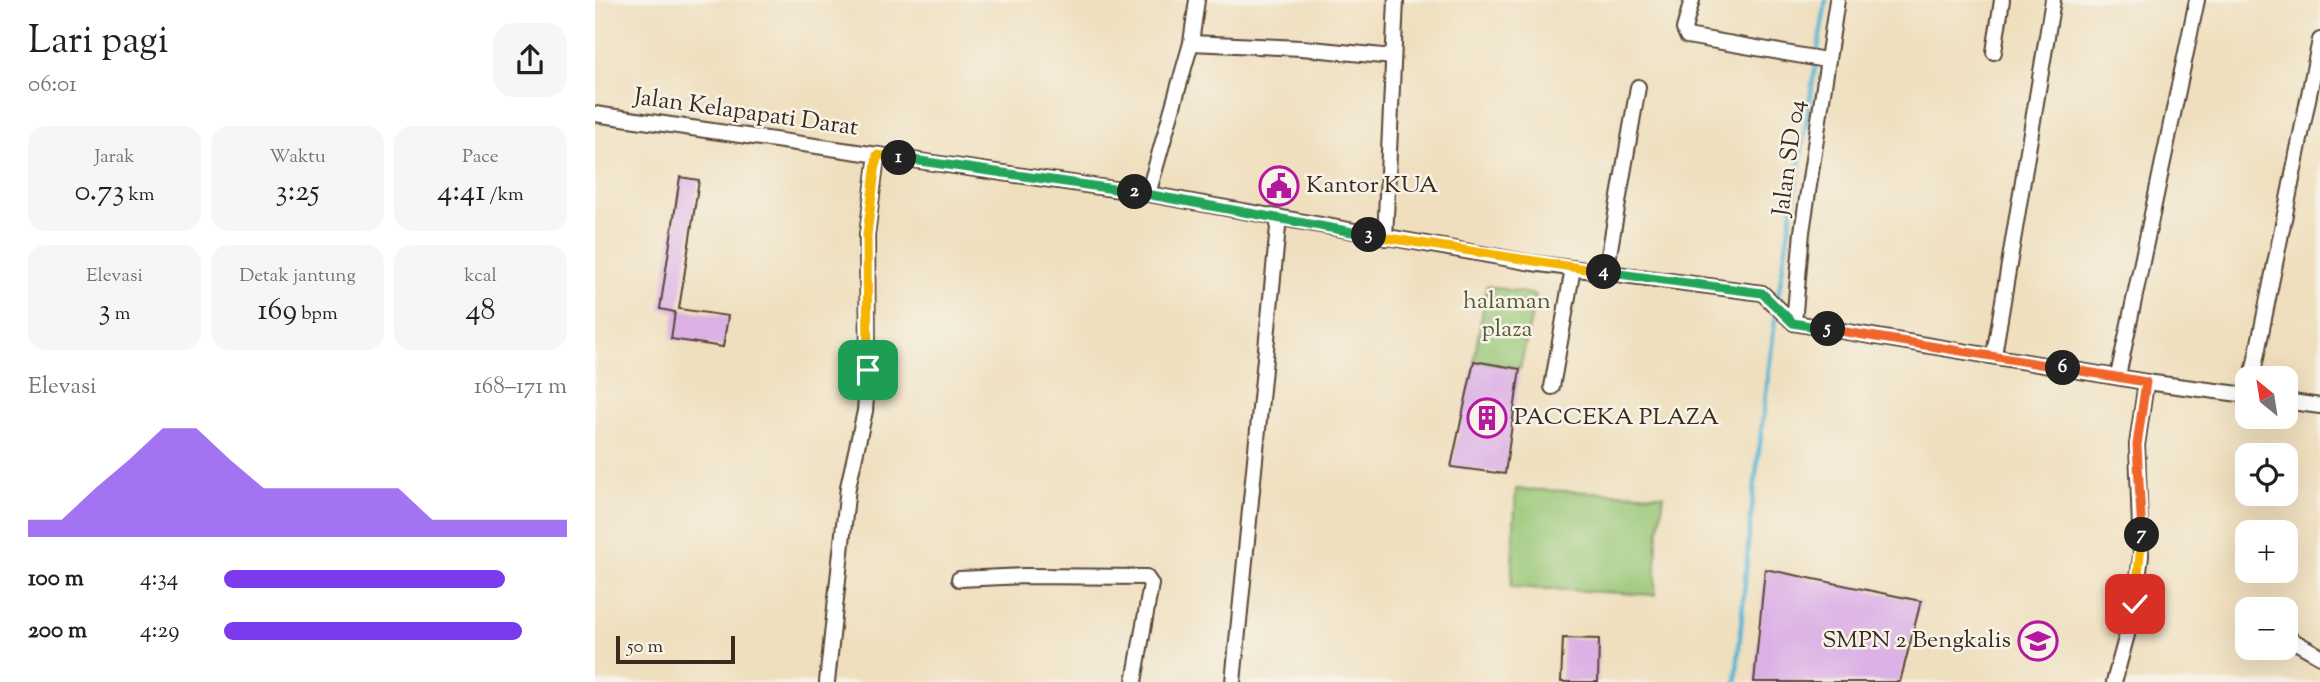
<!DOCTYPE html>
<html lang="id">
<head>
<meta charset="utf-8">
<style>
	:root { --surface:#fff; --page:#f6f6f6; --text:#202124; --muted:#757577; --accent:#7c3aed }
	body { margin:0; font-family:"Sorts Mill Goudy",serif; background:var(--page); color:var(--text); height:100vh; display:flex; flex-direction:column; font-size:26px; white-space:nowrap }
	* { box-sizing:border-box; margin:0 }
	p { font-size:23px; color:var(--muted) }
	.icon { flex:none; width:38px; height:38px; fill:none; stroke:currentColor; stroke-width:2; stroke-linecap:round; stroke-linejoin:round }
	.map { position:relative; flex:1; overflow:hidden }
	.details { display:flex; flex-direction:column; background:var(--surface); width:595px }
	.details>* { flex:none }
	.needle { width:46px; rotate:330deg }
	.tools { position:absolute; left:1640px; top:366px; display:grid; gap:14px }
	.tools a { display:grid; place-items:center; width:63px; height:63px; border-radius:14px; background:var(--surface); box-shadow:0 7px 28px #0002; font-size:35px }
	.scale { position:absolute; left:21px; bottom:18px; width:119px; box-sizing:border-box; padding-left:7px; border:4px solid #3b2a1e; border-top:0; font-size:19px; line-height:24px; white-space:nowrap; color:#3b2a1e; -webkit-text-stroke:5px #f7f3e8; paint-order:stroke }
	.pin { position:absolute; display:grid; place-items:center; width:60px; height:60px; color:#fff; margin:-30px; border-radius:14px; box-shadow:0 4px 10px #0006 }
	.km { position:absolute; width:35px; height:35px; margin:-18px; border-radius:50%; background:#222; color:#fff; font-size:19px; line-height:35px; text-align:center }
	.round { display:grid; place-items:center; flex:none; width:74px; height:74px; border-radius:21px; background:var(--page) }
	.summary { display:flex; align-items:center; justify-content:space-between; height:119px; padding:0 28px }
	h1 { font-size:38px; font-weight:600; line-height:52px }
	.metrics { display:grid; grid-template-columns:repeat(3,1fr); gap:10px; height:119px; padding:7px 28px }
	.metrics div { display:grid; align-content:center; border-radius:18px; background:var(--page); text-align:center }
	.metrics b { font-size:30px; font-weight:600 }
	.metrics small { font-size:19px; font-weight:400 }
	.metrics p { font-size:19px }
	.chart { height:196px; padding:14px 28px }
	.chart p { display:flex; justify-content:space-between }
	.chart svg { width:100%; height:126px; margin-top:7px; fill:var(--accent); opacity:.7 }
	ul { padding:0 28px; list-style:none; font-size:23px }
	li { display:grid; grid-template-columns:112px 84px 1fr; align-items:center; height:52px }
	li i { height:18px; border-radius:9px; background:var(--accent) }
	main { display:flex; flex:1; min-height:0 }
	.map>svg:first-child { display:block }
	.green { fill:#97c675; stroke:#69784a; stroke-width:2 }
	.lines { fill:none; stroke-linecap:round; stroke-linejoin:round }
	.stream { stroke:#56b6d4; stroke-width:4.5 }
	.building { fill:#dcb1e5 }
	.minor-casing { stroke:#564536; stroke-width:18 }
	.minor { stroke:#fff; stroke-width:14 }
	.split-1-casing { stroke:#fff; stroke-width:14 }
	.split-2-casing { stroke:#fff; stroke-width:14 }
	.split-3-casing { stroke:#fff; stroke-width:14 }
	.split-4-casing { stroke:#fff; stroke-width:14 }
	.split-5-casing { stroke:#fff; stroke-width:14 }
	.split-6-casing { stroke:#fff; stroke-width:14 }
	.split-7-casing { stroke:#fff; stroke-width:14 }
	.split-8-casing { stroke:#fff; stroke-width:14 }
	.split-1 { stroke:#f5b400; stroke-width:9 }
	.split-2 { stroke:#22a559; stroke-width:9 }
	.split-3 { stroke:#22a559; stroke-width:9 }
	.split-4 { stroke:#f5b400; stroke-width:9 }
	.split-5 { stroke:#22a559; stroke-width:9 }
	.split-6 { stroke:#f0652b; stroke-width:9 }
	.split-7 { stroke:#f0652b; stroke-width:9 }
	.split-8 { stroke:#f5b400; stroke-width:9 }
	.labels { text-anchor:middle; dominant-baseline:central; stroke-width:5; stroke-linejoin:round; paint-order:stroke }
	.street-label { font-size:24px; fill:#3b2a1e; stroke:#f7f3e8 }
	.poi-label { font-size:24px; fill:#3b2a1e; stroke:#f7f3e8; text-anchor:start }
	.park-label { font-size:24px; fill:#575938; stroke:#f7f3e8 }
</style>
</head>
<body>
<main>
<section class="details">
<div class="summary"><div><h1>Lari pagi</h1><p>06:01</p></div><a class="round"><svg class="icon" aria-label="share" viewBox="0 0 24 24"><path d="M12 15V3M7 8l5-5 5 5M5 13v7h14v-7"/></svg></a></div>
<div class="metrics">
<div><p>Jarak</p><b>0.73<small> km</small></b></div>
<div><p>Waktu</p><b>3:25</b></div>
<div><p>Pace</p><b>4:41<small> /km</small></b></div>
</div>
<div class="metrics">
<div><p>Elevasi</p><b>3<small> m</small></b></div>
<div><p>Detak jantung</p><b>169<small> bpm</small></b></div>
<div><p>kcal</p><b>48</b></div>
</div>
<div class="chart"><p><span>Elevasi</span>168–171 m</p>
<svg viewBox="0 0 160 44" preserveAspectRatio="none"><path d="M0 44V38L10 38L20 27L30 17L40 6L50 6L60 17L70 27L80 27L90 27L100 27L110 27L120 38L130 38L140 38L150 38L160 38V44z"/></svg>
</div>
<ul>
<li><b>100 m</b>4:34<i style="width:82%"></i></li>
<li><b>200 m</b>4:29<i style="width:87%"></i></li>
</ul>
</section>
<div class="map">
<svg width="1725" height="682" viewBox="0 0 1725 682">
	<rect width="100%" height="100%" fill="#f7f3e8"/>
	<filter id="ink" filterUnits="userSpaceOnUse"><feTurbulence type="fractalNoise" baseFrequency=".0143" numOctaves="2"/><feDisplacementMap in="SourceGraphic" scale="14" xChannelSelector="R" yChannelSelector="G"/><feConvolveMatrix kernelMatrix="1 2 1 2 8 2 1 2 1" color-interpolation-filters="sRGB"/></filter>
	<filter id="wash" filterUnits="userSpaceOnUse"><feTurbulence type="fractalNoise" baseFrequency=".00686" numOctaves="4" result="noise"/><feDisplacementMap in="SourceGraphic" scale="28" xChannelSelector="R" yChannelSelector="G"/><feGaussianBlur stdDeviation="1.57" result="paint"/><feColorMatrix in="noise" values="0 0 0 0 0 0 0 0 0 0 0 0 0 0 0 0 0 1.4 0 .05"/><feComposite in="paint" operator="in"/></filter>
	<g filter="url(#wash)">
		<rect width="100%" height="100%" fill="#efdfbe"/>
		<g class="green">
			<polygon points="892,286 941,295 925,369 879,361"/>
			<polygon points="921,489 1069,495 1062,542 1060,595 916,587"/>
		</g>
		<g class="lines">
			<g class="stream">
				<polyline points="1182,303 1231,0"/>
				<polyline points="1141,682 1156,515 1181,312"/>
			</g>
		</g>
		<g id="blocks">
			<g class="building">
				<polygon points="85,177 104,180 84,309 133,316 128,347 76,339 80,312 65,309"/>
				<polygon points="879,361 925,369 910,474 856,467"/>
				<polygon points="1170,569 1326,601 1305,682 1159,682"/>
				<polygon points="968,638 1004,639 1003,682 966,682"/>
			</g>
		</g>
	</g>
	<g filter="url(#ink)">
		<use href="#blocks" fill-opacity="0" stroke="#564536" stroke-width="2"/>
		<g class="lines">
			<g class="minor-casing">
				<g id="minor">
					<polyline points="1097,0 1089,29 1092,36 1231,60"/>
					<polyline points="596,43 707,48 798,57"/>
					<polyline points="1399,52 1407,0"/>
					<polyline points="0,114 553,194 937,263 1167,293 1199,323 1551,382 1652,395"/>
					<polyline points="553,194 596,43 602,0"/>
					<polyline points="790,238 801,0"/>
					<polyline points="1011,272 1043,87"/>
					<polyline points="1199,323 1207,232 1242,0"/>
					<polyline points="1399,355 1458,0"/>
					<polyline points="1523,376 1602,0"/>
					<polyline points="1657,378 1725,40"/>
					<polyline points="957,387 978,268"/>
					<polyline points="1690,401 1725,406"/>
					<polyline points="364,579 430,576 551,577 556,584 539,682"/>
					<polyline points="1690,636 1725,656"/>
					<polyline points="232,682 253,487 270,411 273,370 272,235 282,155"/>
					<polyline points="638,682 684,217"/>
					<polyline points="1519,682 1538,613 1546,556 1542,445 1551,382"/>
				</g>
			</g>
			<use href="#minor" class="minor"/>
		</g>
	</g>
	<g class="lines" filter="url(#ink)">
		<g class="split-1-casing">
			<polyline id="split-1" points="273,370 272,235 282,155 304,158"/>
		</g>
		<g class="split-2-casing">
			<polyline id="split-2" points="304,158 540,192"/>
		</g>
		<g class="split-3-casing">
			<polyline id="split-3" points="540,192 774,235"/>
		</g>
		<g class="split-4-casing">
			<polyline id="split-4" points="774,235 1009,272"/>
		</g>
		<g class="split-5-casing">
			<polyline id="split-5" points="1009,272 1167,293 1198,323 1233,329"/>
		</g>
		<g class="split-6-casing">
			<polyline id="split-6" points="1233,329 1468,368"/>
		</g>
		<g class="split-7-casing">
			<polyline id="split-7" points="1468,368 1551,382 1542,445 1547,535"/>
		</g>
		<g class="split-8-casing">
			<polyline id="split-8" points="1540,604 1547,535"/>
		</g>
		<use href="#split-1" class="split-1"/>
		<use href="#split-2" class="split-2"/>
		<use href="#split-3" class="split-3"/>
		<use href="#split-4" class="split-4"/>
		<use href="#split-5" class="split-5"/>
		<use href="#split-6" class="split-6"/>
		<use href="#split-7" class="split-7"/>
		<use href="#split-8" class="split-8"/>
	</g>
	<defs>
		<g id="civic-ring" transform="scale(2.0125)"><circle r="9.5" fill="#f7f3e8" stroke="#b5179e" stroke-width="1.5"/><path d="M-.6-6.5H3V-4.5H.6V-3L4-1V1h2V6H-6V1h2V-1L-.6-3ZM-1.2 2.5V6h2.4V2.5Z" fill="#b5179e"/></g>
		<g id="building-ring" transform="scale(2.0125)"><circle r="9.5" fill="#f7f3e8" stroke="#b5179e" stroke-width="1.5"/><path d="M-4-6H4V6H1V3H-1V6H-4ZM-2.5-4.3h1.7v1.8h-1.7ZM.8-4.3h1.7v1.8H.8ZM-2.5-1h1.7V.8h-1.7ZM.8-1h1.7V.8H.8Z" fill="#b5179e"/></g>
		<g id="school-ring" transform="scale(2.0125)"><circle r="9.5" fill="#f7f3e8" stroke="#b5179e" stroke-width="1.5"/><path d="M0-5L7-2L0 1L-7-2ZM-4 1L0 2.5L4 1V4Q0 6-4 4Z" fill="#b5179e"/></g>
	</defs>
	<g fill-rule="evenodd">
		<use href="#civic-ring" x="684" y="186"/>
		<use href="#building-ring" x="892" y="418"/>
		<use href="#school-ring" x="1443" y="641"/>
	</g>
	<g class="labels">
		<g class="street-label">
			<text transform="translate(151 113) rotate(8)">Jalan Kelapapati Darat</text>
			<text transform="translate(1195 158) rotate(-82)">Jalan SD 04</text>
		</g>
		<g class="poi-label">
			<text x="711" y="186">Kantor KUA</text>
			<text x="919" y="418">PACCEKA PLAZA</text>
			<text x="1416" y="641" text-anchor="end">SMPN 2 Bengkalis</text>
		</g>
		<g class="park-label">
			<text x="912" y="302">halaman<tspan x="912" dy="28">plaza</tspan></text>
		</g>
	</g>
</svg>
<div class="tools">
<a><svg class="needle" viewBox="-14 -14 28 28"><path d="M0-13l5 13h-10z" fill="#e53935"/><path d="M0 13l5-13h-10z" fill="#757577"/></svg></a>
<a><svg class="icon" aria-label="locate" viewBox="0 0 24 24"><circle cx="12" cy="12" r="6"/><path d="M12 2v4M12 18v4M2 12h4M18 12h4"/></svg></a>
<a>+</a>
<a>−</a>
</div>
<div class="scale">50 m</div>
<div class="pin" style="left:273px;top:370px;background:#1e9e55"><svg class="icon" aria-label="arrive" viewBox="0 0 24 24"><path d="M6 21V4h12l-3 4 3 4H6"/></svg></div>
<div class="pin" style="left:1540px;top:604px;background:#d93025"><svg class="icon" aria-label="check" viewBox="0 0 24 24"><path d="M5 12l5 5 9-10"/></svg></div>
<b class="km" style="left:304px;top:158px">1</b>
<b class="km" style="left:540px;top:192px">2</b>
<b class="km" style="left:774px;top:235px">3</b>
<b class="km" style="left:1009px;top:272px">4</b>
<b class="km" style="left:1233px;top:329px">5</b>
<b class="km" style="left:1468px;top:368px">6</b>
<b class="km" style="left:1547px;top:535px">7</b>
</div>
</main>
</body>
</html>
